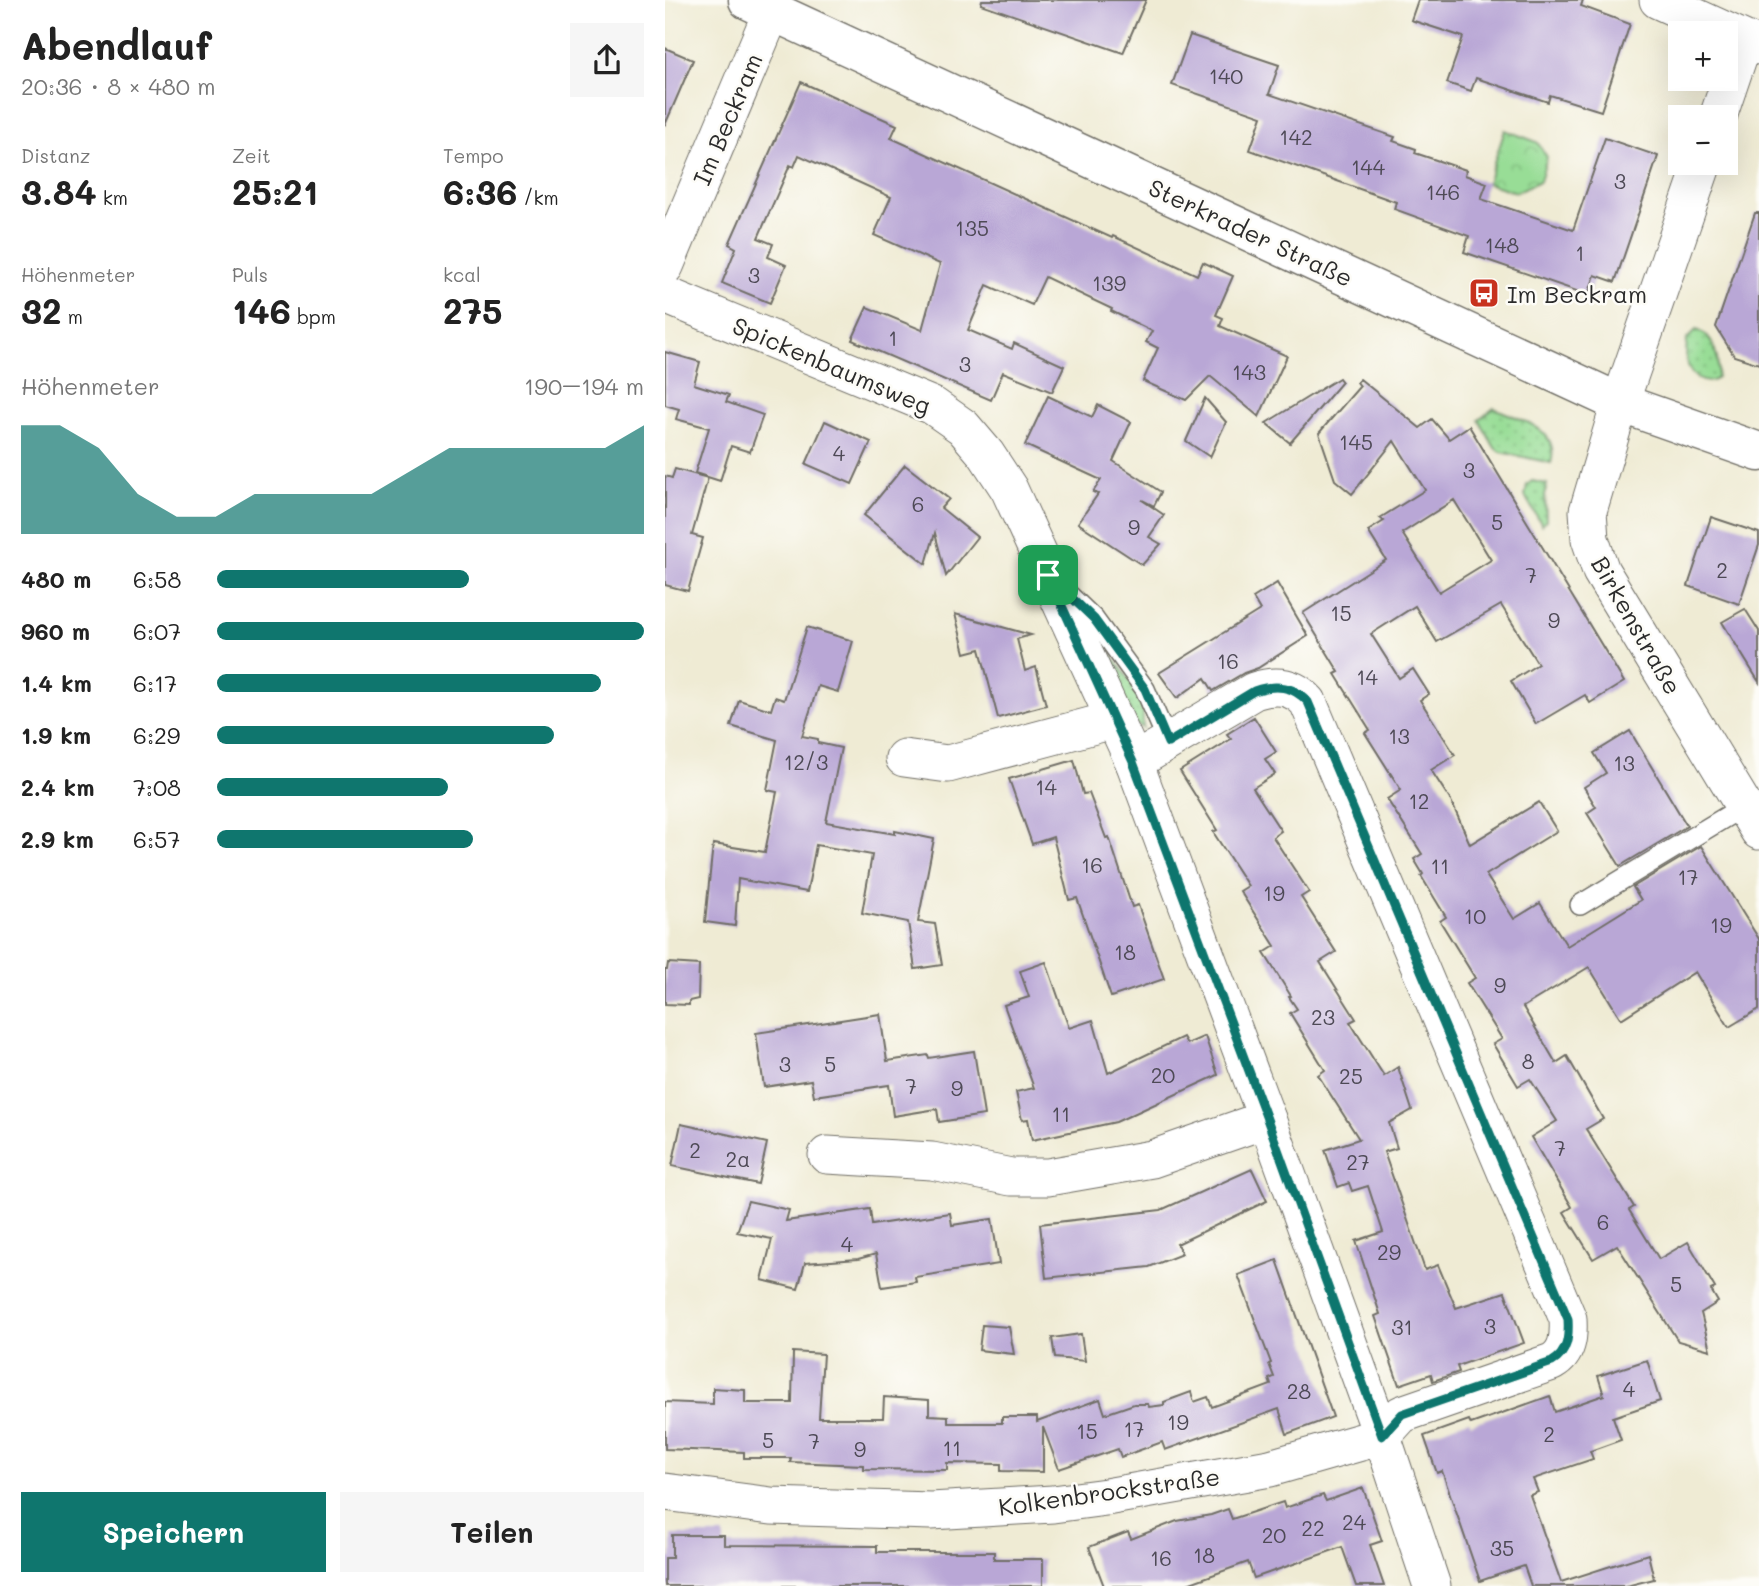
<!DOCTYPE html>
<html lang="de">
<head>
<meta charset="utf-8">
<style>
	:root { --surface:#fff; --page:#f6f6f6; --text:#222; --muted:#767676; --accent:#0f766e }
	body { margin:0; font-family:Mali,sans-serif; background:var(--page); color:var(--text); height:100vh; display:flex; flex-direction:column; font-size:26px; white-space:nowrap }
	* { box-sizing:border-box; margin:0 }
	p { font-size:23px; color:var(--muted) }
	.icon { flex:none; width:38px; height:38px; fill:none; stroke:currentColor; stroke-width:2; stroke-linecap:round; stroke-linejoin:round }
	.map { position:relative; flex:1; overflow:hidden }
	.drawer { display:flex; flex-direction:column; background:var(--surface); width:665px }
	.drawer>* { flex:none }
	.tools { position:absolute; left:1003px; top:21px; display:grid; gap:14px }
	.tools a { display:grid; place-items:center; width:70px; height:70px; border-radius:0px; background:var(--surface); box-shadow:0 7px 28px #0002; font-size:35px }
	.pin { position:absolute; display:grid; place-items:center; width:60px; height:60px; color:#fff; margin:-30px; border-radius:14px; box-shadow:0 4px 10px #0006 }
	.round { display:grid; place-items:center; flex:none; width:74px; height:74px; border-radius:0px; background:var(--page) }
	.headline { display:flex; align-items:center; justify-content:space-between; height:119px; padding:0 21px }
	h1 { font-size:38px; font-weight:700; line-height:52px }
	.stats { display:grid; grid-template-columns:repeat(3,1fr); gap:10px; height:119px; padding:7px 21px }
	.stats div { display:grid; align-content:center }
	.stats b { font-size:35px; font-weight:700 }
	.stats small { font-size:19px; font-weight:400 }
	.stats p { font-size:19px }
	.chart { height:196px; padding:14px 21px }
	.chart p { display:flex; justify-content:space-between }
	.chart svg { width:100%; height:126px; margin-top:7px; fill:var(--accent); opacity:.7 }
	.primary-button { display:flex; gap:14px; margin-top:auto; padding:14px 21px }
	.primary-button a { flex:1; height:80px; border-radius:0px; background:var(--accent); color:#fff; font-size:28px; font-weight:700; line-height:80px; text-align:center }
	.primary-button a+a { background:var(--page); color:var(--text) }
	ul { padding:0 21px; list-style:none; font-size:23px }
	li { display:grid; grid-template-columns:112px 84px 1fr; align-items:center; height:52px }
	li i { height:18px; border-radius:9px; background:var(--accent) }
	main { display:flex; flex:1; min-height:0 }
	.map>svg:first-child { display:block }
	.grass { fill:url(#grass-dots); stroke:#628460; stroke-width:2 }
	.park { fill:url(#park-crowns); stroke:#628460; stroke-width:2 }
	.building { fill:#b9a7d6; fill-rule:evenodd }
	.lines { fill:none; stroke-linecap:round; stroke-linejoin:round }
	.lane-casing { stroke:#706e66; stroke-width:22 }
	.street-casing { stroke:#706e66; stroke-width:39 }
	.secondary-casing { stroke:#706e66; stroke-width:41 }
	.lane { stroke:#fff; stroke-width:19 }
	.street { stroke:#fff; stroke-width:37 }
	.secondary { stroke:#fff; stroke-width:38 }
	.route-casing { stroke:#fff; stroke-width:14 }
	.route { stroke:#0f766e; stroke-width:9 }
	.labels { text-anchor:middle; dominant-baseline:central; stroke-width:5; stroke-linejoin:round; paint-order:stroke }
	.number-label { font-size:21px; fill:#4e4a56 }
	.street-label { font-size:24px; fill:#2b2b2b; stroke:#fdfcf7 }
	.poi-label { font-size:24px; fill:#2b2b2b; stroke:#fdfcf7; text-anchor:start }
</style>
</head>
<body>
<main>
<section class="drawer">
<div class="headline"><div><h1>Abendlauf</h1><p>20:36 · 8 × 480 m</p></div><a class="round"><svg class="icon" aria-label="share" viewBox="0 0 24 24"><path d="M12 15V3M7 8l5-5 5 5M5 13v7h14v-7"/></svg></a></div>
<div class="stats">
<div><p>Distanz</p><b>3.84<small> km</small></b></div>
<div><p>Zeit</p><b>25:21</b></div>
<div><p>Tempo</p><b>6:36<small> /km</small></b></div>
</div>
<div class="stats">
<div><p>Höhenmeter</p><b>32<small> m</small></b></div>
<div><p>Puls</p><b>146<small> bpm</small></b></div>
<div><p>kcal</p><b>275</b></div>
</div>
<div class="chart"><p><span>Höhenmeter</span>190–194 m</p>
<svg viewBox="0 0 160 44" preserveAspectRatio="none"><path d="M0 44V6L10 6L20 14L30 30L40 38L50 38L60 30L70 30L80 30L90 30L100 22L110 14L120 14L130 14L140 14L150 14L160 6V44z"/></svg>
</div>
<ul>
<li><b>480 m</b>6:58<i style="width:59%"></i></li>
<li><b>960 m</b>6:07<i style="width:100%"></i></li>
<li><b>1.4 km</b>6:17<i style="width:90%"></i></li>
<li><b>1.9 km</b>6:29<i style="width:79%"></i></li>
<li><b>2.4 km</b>7:08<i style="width:54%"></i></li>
<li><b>2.9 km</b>6:57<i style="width:60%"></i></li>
</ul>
<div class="primary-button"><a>Speichern</a><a>Teilen</a></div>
</section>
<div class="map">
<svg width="1094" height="1586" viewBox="0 0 1094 1586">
	<defs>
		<pattern id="grass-dots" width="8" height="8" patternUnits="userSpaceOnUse" patternTransform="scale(1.75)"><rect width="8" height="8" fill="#98dd96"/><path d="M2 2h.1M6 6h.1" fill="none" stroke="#83be81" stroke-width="1.8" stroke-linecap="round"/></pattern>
		<pattern id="park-crowns" width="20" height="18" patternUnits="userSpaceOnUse" patternTransform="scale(1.75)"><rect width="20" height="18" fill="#98dd96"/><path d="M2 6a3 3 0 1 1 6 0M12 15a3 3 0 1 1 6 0" fill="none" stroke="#83be81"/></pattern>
	</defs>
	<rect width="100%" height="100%" fill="#fdfcf7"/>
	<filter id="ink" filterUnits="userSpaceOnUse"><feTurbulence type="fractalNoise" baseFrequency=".0143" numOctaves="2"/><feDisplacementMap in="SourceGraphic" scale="14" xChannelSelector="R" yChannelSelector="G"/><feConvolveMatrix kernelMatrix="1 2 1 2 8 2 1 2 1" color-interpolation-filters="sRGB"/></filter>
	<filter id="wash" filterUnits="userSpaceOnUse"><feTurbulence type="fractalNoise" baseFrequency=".00686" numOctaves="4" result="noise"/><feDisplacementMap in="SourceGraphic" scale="28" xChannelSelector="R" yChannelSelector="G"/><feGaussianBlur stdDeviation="1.57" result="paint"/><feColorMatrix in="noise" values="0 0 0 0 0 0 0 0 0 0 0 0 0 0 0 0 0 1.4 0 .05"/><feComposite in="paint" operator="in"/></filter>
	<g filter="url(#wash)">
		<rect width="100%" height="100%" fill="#efebd4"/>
		<g class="grass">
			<path d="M1031,330C1050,335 1055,361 1052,378C1040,388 1025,376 1022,362C1020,355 1022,346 1022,339Z"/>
			<path d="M829,408C853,419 896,428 886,463L836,452L830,448L814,420Z"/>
			<polygon points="867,481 882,484 880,493 881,520 877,525 860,496 862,485"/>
			<polygon points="428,629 472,690 478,706 478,728 471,724"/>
		</g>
		<polygon class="park" points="840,130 872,142 882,157 875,181 851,192 822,183"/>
		<g id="blocks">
			<g class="building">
				<polygon points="317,0 481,0 458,53 316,4"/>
				<polygon points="753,0 918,0 916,6 965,24 936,111 885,95 883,102 811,78 806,91 782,83 798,37 746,20"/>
				<polygon points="525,35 614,65 604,94 730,137 728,141 751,149 750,153 801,170 800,175 822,183 816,199 908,230 940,138 993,156 950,282 930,275 923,295 799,252 804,236 729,209 731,202 585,150 597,116 507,85"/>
				<polygon points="0,48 28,60 0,125"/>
				<polygon points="136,82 232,125 226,138 447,238 448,236 532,275 538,262 568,276 551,315 558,318 555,326 622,356 594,417 545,376 521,400 478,381 493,348 481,342 487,331 446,311 447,309 380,277 367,305 322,285 303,330 347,349 349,343 399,366 387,392 338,372 326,400 187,340 202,307 257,330 275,264 209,235 226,197 134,155 129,167 125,165 93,238 108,244 103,257 121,265 105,303 57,283 71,248 64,244"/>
				<polygon points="1090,213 1094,213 1094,364 1069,356 1051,327"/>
				<polygon points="0,352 35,362 29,384 64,395 61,402 98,415 85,452 66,446 55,481 30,473 44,428 11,419 14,409 0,405"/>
				<polygon points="674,378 677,382 625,443 601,423"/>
				<path d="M695,379L755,428L767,419L784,439L804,426L959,682L925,703L920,695L871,724L846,681L873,664L836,605L772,642L750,606L706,634L734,678L748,669L764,694L755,700L790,755L766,770L786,801L805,844L874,802L892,831L821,875L849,919L875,903L902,946L976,900L968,887L1036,846L1094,939V1009L1064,1027L1030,972L956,1019L924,967L858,1007L891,1063L902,1056L938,1119L921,1129L969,1207L964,1210L994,1259L1023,1242L1050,1288L1046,1290L1053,1302L1036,1313L1045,1350L1013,1341L952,1245L928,1259L899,1212L907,1207L866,1137L892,1121L865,1079L853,1086L828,1044L837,1039L802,983L810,978L775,921L781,917L756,876L758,874L749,859L757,854L722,799L736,790L700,733L705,730L670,674L674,672L638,613L721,560L703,531L719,521L715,518L760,490L729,441L687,494L670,480L654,433L695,386L692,382ZM789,500L826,560L774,592L737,533Z"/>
				<polygon points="383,396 427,417 433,405 466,422 448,461 496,492 489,506 477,500 499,515 484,537 496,544 477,565 413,523 433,494 428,492 436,480 360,445"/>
				<polygon points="540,398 561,422 545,457 521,441"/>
				<polygon points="160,421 206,442 187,484 141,464"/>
				<polygon points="240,465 284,499 276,508 312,537 281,576 270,533 261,564 199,515"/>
				<polygon points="10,469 43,478 27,535 38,538 23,591 0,585 0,476 7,478"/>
				<polygon points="1046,517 1094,533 1094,545 1074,604 1023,586"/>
				<polygon points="612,583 643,636 593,668 579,673 548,691 540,678 512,698 494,673 595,610 588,598"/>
				<polygon points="1080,609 1094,631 1094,682 1057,622"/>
				<polygon points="290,614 366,635 352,639 360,671 371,667 381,705 333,718 315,649 300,653"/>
				<polygon points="142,627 188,641 173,692 153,686 137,736 153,739 153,743 176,748 161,822 230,834 230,831 269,839 253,922 270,924 277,965 250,969 243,922 197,913 207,855 151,845 142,892 73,879 70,926 40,922 48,844 100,852 112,792 102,790 112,740 66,726 74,700 106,710 110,697 119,700"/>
				<polygon points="589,717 611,752 600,759 610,774 588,788 616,831 608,837 644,892 636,897 671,952 655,962 691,1019 685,1022 719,1076 733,1067 747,1110 724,1123 732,1148 719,1152 760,1270 773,1265 791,1308 840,1292 859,1343 792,1366 794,1372 768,1381 766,1374 734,1385 710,1316 715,1314 691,1241 718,1232 703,1186 687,1191 684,1183 673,1187 660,1150 694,1139 653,1075 660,1070 625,1013 632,1009 624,997 626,996 599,953 610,946 575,891 583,886 548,832 552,830 515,771 566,739 562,734"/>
				<polygon points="965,731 1022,826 955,866 922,813 931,807 919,787 941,773 929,753"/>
				<polygon points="409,760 418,794 424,793 441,838 444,837 467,907 473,905 499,979 446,997 412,898 404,900 388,837 367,844 344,779"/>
				<polygon points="381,962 404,1028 428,1020 443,1073 518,1037 522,1044 540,1036 553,1075 451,1122 367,1140 363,1119 357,1120 351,1092 369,1088 339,1005 364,997 355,971"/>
				<polygon points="3,963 34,965 33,999 24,1001 24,1005 0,1004 0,970 2,970"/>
				<polygon points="215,1014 222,1061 263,1055 264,1058 309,1051 319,1115 274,1122 272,1109 228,1116 224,1085 149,1096 146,1080 99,1087 91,1033"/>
				<polygon points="16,1124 102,1143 93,1184 7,1166"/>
				<polygon points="587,1169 602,1201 512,1244 517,1254 484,1267 381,1278 375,1224 496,1210"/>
				<polygon points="83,1201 124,1210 121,1221 205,1209 207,1225 285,1213 287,1225 327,1219 334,1264 250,1277 251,1282 217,1287 211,1254 193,1259 140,1263 133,1289 97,1280 107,1239 72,1232"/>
				<polygon points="612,1260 668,1417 622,1434 614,1409 500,1450 497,1442 456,1457 453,1449 394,1469 378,1427 378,1472 336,1471 336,1464 282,1463 282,1470 198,1469 198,1465 125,1462 126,1458 79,1458 79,1452 0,1449 0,1402 48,1404 48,1388 80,1390 80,1403 127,1403 128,1352 158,1354 154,1418 218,1418 219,1397 264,1400 264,1415 283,1416 283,1423 337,1423 337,1417 372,1417 372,1422 435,1399 440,1414 469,1404 483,1404 484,1407 499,1405 499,1402 526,1392 529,1402 543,1397 547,1407 606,1385 604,1379 609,1377 604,1364 606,1363 573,1275"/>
				<polygon points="317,1325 344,1327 349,1354 314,1350"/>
				<polygon points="416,1334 420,1361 390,1358 387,1338"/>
				<polygon points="982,1360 995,1401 948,1417 956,1440 925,1451 928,1459 868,1479 873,1492 865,1495 896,1582 983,1554 989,1579 961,1586 866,1586 859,1566 815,1581 777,1471 772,1473 759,1436 804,1420 806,1424 885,1396 890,1412 939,1395 933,1376"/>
				<polygon points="698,1488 717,1541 705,1545 719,1586 691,1586 677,1547 589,1578 583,1562 517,1586 439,1586 424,1547 463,1532 466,1539 512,1521 546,1515 563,1509 567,1519 618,1502 620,1508 658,1495 661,1501"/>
				<polygon points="7,1535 59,1535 59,1545 212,1546 212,1552 329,1552 329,1559 378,1559 378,1586 0,1586 0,1558 7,1558"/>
			</g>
		</g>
	</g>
	<g filter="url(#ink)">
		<use href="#blocks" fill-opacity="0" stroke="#706e66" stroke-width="2"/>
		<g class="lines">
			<g class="lane-casing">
				<g id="lane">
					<polyline points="403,594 429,619 480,689 503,742"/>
					<polyline points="915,905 1079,806"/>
				</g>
			</g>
			<g class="street-casing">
				<g id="street">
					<polyline points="993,0 1094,46"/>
					<polyline points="1053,117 1079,40"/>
					<polyline points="1038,163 955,403 923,511 925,539 936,571 1094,831"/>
					<polyline points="0,266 107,11"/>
					<polyline points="0,295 268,406 298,427 321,454 344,489 469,762 602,1119 717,1436 767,1586"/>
					<polyline points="239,758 283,764 448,720"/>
					<polyline points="162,1155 267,1161 346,1177 383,1177 487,1159 602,1119"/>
					<path d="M0,1492L106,1506L266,1511L388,1504L441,1497L605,1468L717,1436L737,1414L887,1362C903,1353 904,1336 903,1319L643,702C628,685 610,684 589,691L469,762"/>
				</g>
			</g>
			<g class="secondary-casing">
				<polyline id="secondary" points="83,0 955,403 1094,452"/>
			</g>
			<use href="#lane" class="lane"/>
			<use href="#street" class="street"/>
			<use href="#secondary" class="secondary"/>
		</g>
	</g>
	<g class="lines" filter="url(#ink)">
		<g class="route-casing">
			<path id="route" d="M383,575L429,619L480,689L503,743L589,691C610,684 628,685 643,702L903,1319C904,1336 903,1353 887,1362L737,1414L717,1436L602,1119L468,762Z"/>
		</g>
		<use href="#route" class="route"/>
	</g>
	<defs>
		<g id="bus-square" transform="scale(1.575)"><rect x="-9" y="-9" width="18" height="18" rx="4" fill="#c8321e" stroke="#fdfcf7"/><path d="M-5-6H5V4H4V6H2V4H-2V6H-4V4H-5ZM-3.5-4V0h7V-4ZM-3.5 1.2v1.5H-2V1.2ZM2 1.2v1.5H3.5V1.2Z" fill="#fff"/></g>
	</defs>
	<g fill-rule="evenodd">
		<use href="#bus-square" x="819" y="293"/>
	</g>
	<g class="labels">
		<g class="number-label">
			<text x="561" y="75">140</text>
			<text x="631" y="136">142</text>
			<text x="703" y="166">144</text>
			<text x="955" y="180">3</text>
			<text x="778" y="191">146</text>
			<text x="307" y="227">135</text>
			<text x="837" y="244">148</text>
			<text x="915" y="252">1</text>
			<text x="89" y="274">3</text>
			<text x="444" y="282">139</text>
			<text x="228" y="337">1</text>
			<text x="300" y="363">3</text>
			<text x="584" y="371">143</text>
			<text x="691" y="441">145</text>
			<text x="174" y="452">4</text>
			<text x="804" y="469">3</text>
			<text x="253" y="503">6</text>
			<text x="832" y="521">5</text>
			<text x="469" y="526">9</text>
			<text x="1057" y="569">2</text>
			<text x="866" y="574">7</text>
			<text x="676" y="612">15</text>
			<text x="889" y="619">9</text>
			<text x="563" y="660">16</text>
			<text x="702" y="676">14</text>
			<text x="734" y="735">13</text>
			<text x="141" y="761">12/3</text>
			<text x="959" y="762">13</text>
			<text x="381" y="786">14</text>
			<text x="754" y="800">12</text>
			<text x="427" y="864">16</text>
			<text x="775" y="865">11</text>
			<text x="1023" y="876">17</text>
			<text x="609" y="892">19</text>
			<text x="810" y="915">10</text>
			<text x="1056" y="924">19</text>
			<text x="460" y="951">18</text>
			<text x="835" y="984">9</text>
			<text x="658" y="1016">23</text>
			<text x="863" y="1060">8</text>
			<text x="120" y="1063">3</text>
			<text x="165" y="1063">5</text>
			<text x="498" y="1074">20</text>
			<text x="686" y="1075">25</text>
			<text x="246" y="1085">7</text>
			<text x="292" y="1087">9</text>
			<text x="396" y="1113">11</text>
			<text x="895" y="1147">7</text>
			<text x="30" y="1149">2</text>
			<text x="73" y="1158">2a</text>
			<text x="693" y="1161">27</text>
			<text x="938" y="1221">6</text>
			<text x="182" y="1243">4</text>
			<text x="724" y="1251">29</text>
			<text x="1011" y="1283">5</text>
			<text x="825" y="1325">3</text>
			<text x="737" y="1326">31</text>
			<text x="964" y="1388">4</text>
			<text x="634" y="1390">28</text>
			<text x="513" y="1421">19</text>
			<text x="469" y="1428">17</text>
			<text x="422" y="1430">15</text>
			<text x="884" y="1433">2</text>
			<text x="103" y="1439">5</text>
			<text x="149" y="1440">7</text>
			<text x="287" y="1447">11</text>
			<text x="195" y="1448">9</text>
			<text x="689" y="1521">24</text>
			<text x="648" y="1527">22</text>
			<text x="609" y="1534">20</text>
			<text x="837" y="1547">35</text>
			<text x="539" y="1554">18</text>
			<text x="496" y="1557">16</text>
		</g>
		<g class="street-label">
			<text transform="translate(62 119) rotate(-67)">Im Beckram</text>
			<text transform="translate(586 232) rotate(25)">Sterkrader Straße</text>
			<text transform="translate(167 365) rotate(23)">Spickenbaumsweg</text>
			<text transform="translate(972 625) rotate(60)">Birkenstraße</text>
			<text transform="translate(444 1491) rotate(-8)">Kolkenbrockstraße</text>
		</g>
		<g class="poi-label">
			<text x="842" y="293">Im Beckram</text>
		</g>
	</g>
</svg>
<div class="tools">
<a>+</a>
<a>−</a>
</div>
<div class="pin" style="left:383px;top:575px;background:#1e9e55"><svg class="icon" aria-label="arrive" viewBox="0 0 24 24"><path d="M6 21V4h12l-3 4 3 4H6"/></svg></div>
</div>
</main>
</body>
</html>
